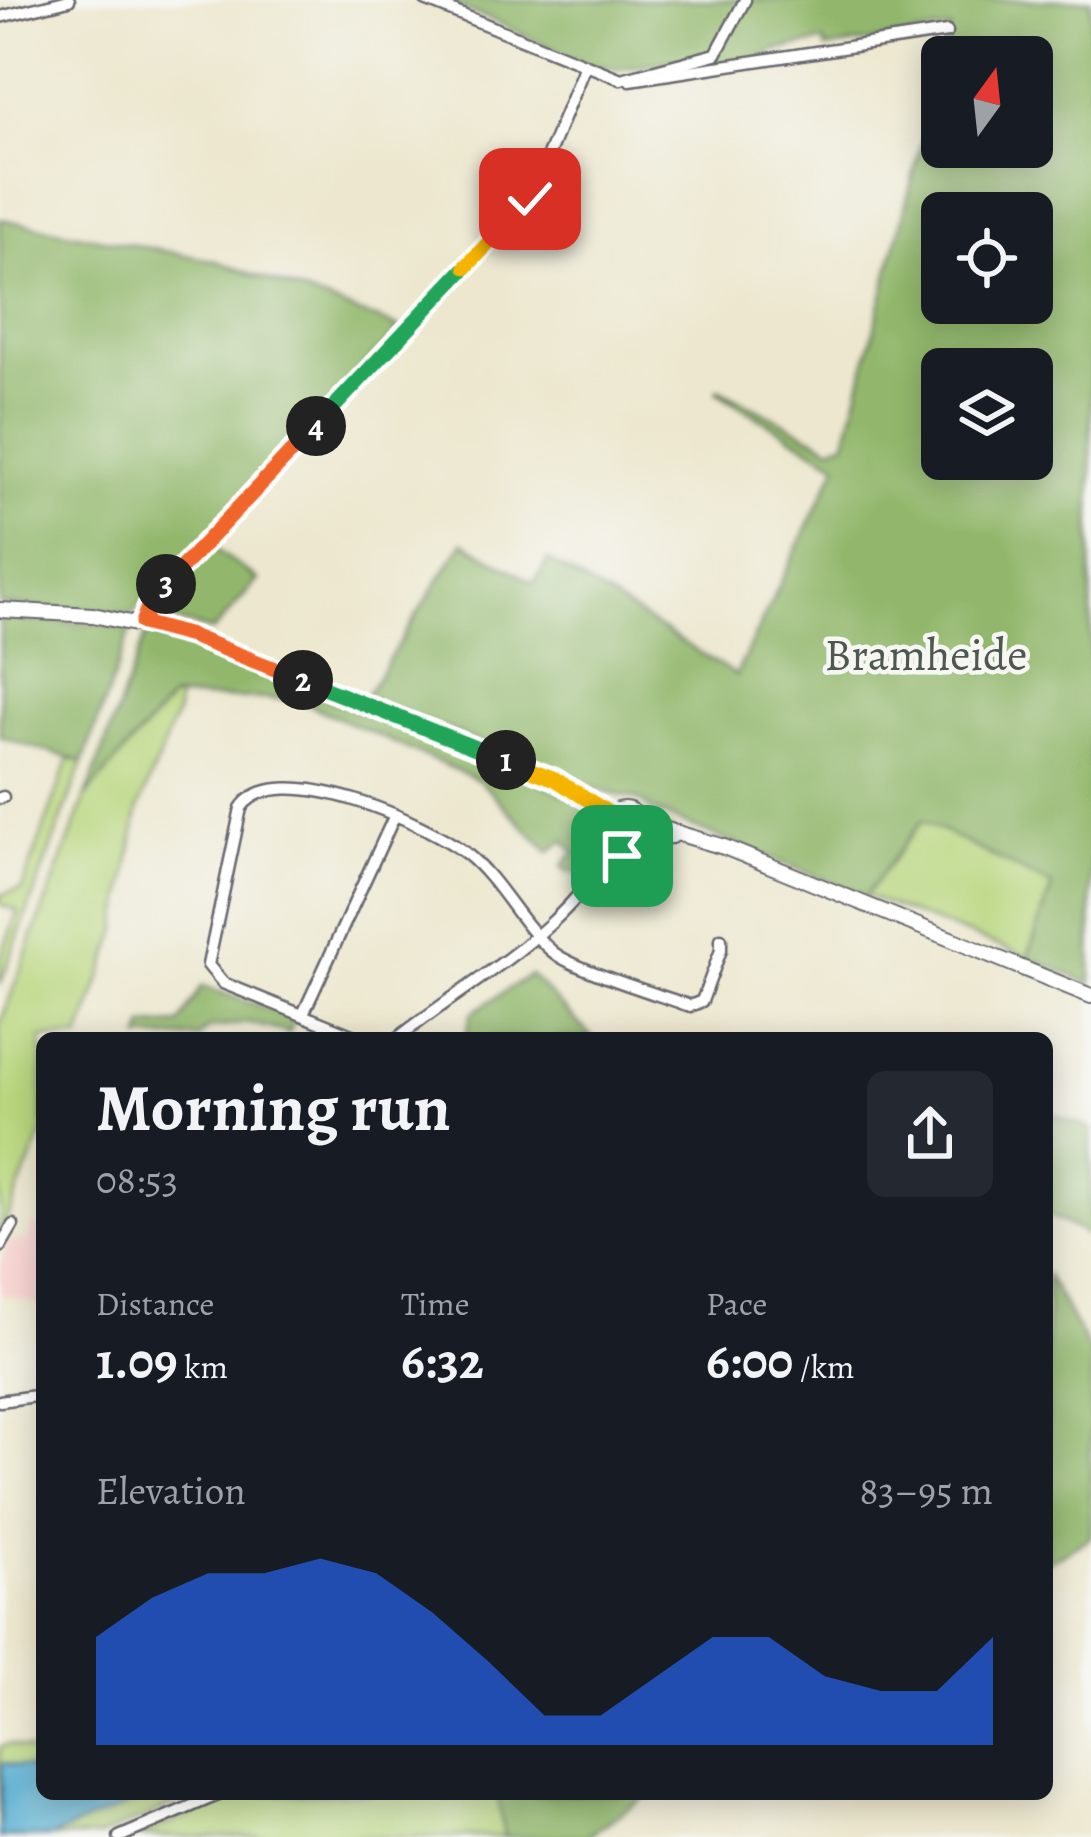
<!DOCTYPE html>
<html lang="en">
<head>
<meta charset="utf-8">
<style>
	:root { --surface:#171b24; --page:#242831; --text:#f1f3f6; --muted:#9ea1a6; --accent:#2563eb }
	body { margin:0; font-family:Alegreya,serif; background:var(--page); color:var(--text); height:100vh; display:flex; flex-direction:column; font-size:45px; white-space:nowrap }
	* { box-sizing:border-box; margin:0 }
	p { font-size:39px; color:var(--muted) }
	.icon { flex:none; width:66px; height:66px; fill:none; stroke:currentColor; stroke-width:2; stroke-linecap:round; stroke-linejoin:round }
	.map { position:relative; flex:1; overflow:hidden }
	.side { position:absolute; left:36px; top:1032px; width:1017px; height:768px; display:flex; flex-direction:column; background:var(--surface); border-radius:18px; box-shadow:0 6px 30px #0003 }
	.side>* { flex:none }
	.needle { width:78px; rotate:15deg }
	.controls { position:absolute; left:921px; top:36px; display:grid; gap:24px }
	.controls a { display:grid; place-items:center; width:132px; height:132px; border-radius:18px; background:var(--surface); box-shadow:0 6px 30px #0003; font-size:60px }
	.pin { position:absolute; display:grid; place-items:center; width:102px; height:102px; color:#fff; margin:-51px; border-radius:24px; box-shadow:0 6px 18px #0006 }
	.km { position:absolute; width:60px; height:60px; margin:-30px; border-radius:50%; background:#222; color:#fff; font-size:33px; line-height:60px; text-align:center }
	.round { display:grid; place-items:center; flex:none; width:126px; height:126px; border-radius:18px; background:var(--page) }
	.head { display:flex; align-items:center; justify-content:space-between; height:204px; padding:0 60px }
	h1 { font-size:66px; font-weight:700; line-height:90px }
	.figures { display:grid; grid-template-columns:repeat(3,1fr); gap:18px; height:204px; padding:12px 60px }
	.figures div { display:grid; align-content:center }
	.figures b { font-size:51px; font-weight:700 }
	.figures small { font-size:33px; font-weight:400 }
	.figures p { font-size:33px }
	.chart { height:336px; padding:24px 60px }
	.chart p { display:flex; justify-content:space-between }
	.chart svg { width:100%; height:216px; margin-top:12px; fill:var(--accent); opacity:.7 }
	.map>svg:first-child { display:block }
	.built { fill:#f7d0cc }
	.green { fill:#b8d67d; stroke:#6d7c5c; stroke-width:3 }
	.forest { fill:#92b76c; stroke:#5a6c54; stroke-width:3; fill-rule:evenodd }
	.water { fill:#54add1; stroke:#3b6886; stroke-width:3 }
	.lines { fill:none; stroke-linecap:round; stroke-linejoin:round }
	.minor-casing { stroke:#69676e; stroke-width:15 }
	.major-casing { stroke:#69676e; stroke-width:18 }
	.minor { stroke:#fff; stroke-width:10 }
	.major { stroke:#fff; stroke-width:14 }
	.split-1-casing { stroke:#fff; stroke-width:24 }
	.split-2-casing { stroke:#fff; stroke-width:24 }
	.split-3-casing { stroke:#fff; stroke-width:24 }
	.split-4-casing { stroke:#fff; stroke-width:24 }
	.split-5-casing { stroke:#fff; stroke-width:24 }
	.split-6-casing { stroke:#fff; stroke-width:24 }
	.split-1 { stroke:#f5b400; stroke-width:15 }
	.split-2 { stroke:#22a559; stroke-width:15 }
	.split-3 { stroke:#f0652b; stroke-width:15 }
	.split-4 { stroke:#f0652b; stroke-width:15 }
	.split-5 { stroke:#22a559; stroke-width:15 }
	.split-6 { stroke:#f5b400; stroke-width:15 }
	.labels { text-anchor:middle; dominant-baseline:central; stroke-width:9; stroke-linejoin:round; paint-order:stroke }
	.park-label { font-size:45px; fill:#4f584f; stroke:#f6f6f2 }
</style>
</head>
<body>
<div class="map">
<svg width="1091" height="1837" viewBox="0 0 1091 1837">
	<rect width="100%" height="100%" fill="#f6f6f2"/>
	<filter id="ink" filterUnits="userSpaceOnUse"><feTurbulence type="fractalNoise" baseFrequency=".00833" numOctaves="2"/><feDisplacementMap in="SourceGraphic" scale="24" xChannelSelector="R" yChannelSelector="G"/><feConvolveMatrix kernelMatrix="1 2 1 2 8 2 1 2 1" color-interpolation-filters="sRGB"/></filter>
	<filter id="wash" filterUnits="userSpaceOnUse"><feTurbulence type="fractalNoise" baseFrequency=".004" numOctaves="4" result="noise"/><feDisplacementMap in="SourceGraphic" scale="48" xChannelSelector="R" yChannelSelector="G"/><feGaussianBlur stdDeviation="2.7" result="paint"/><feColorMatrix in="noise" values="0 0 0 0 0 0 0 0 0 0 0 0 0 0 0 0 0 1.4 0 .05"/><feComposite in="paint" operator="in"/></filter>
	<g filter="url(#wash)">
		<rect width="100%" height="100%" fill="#ece7ce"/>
		<polygon class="built" points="33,1224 42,1228 42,1306 0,1293 0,1267 9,1241 26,1241"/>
		<g class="green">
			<polygon points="177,697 177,712 138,810 118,930 80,1038 42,1038 42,1134 0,1236 0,1024 86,796 171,699"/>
			<polygon points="69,759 83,762 0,985 0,958 18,911 0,904 0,895 22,889"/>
			<polygon points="922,820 1052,886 1028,957 865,896"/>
			<polygon points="9,1744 42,1754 42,1794 199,1794 99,1837 0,1837 0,1747"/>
			<polygon points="240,1794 498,1794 504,1837 138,1837"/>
		</g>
		<g class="forest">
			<path d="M436,0H1091V984L1028,957L1052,886L922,821L865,896L655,812L639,800L605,792L365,697L463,542L534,583L548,560L736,675L838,464L716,392L719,389L832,447L846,441L942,62V147H1032V57H943L950,29L826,49L824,42L771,51L770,57L689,70L688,58L619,69L589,65L489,19ZM942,213H1032V303H942ZM942,369H1032V459H942Z"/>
			<polygon points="0,219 216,261 400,328 132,614 0,605"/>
			<polygon points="210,545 258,580 213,631 151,615 152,605"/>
			<polygon points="0,619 95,623 131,629 83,762 0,737"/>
			<path d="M146,634L189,643L549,787C592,810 616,822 585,872H568L562,866L575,852L564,840L549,852L480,781L295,699L171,698L86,796Z"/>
			<polygon points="530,975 593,1038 465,1038 472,1013"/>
			<polygon points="202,986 295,1018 289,1033 249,1023 207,1029 199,1038 141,1038 145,1026 180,1024"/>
			<polygon points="1047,1112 1091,1129 1091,1237 1047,1214"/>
			<polygon points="1047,1276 1091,1353 1091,1537 1047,1562"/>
			<polygon points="498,1794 649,1794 586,1837 504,1837"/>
		</g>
		<polygon class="water" points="3,1763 28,1768 42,1782 42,1794 155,1794 50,1837 0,1837"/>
	</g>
	<g filter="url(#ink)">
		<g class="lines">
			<g class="minor-casing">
				<g id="minor">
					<polyline points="425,0 621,79 716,54 745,0"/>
					<polyline points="0,17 69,0"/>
					<polyline points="630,80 947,32"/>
					<polyline points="142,623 151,600 530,199 584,68"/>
					<polyline points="0,798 3,797"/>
					<polyline points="303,1014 394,817"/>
					<path d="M359,1038L223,983L208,965L241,808C276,755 429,823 468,855C501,882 520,925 553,952C573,969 660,995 690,1006L702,1001L721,950V939"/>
					<path d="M398,1038C478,974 569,933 617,838"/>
					<polyline points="0,1247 13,1225"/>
					<polyline points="0,1401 42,1395"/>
					<polyline points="119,1837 220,1794"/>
				</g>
			</g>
			<g class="major-casing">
				<g id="major">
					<polyline points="0,610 93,615 191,636 555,780 612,815"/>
					<circle cx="624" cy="824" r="15"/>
					<polyline points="639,826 660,828 724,847 1091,996"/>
					<polyline points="598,874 649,838 672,836"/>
				</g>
			</g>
			<use href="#minor" class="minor"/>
			<use href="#major" class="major"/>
		</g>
	</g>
	<g class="lines" filter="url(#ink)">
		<g class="split-1-casing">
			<polyline id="split-1" points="506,760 555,779 612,815 610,829 617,838 598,874 622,856"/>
		</g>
		<g class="split-2-casing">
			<polyline id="split-2" points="303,680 506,760"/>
		</g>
		<g class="split-3-casing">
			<polyline id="split-3" points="166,584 151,599 142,623 191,636 303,680"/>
		</g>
		<g class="split-4-casing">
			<polyline id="split-4" points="166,584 316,426"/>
		</g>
		<g class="split-5-casing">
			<polyline id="split-5" points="316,426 466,267"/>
		</g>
		<g class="split-6-casing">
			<polyline id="split-6" points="466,267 530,199"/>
		</g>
		<use href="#split-1" class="split-1"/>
		<use href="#split-2" class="split-2"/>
		<use href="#split-3" class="split-3"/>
		<use href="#split-4" class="split-4"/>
		<use href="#split-5" class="split-5"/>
		<use href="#split-6" class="split-6"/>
	</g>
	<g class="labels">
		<g class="park-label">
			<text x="926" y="655">Bramheide</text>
		</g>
	</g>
</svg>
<div class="controls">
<a><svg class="needle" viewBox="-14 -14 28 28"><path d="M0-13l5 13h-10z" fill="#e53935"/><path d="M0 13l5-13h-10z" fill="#9ea1a6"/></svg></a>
<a><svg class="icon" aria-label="locate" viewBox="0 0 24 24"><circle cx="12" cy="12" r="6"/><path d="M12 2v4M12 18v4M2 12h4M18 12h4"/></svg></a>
<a><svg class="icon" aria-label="layers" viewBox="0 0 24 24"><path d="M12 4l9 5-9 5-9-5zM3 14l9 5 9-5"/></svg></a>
</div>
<div class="pin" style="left:622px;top:856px;background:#1e9e55"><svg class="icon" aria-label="arrive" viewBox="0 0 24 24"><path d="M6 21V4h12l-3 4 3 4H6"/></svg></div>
<div class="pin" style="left:530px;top:199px;background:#d93025"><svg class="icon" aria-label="check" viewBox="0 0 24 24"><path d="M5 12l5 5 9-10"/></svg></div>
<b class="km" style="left:506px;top:760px">1</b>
<b class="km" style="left:303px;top:680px">2</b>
<b class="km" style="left:166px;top:584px">3</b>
<b class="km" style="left:316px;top:426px">4</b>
<section class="side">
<div class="head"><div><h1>Morning run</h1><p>08:53</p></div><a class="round"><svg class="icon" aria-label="share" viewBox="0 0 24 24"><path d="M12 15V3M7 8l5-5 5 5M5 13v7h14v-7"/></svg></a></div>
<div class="figures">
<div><p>Distance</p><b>1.09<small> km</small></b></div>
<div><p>Time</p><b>6:32</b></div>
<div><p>Pace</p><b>6:00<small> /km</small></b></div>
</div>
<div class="chart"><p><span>Elevation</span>83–95 m</p>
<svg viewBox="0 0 160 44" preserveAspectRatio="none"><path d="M0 44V22L10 14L20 9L30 9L40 6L50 9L60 17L70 27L80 38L90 38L100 30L110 22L120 22L130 30L140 33L150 33L160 22V44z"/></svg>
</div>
</section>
</div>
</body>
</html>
